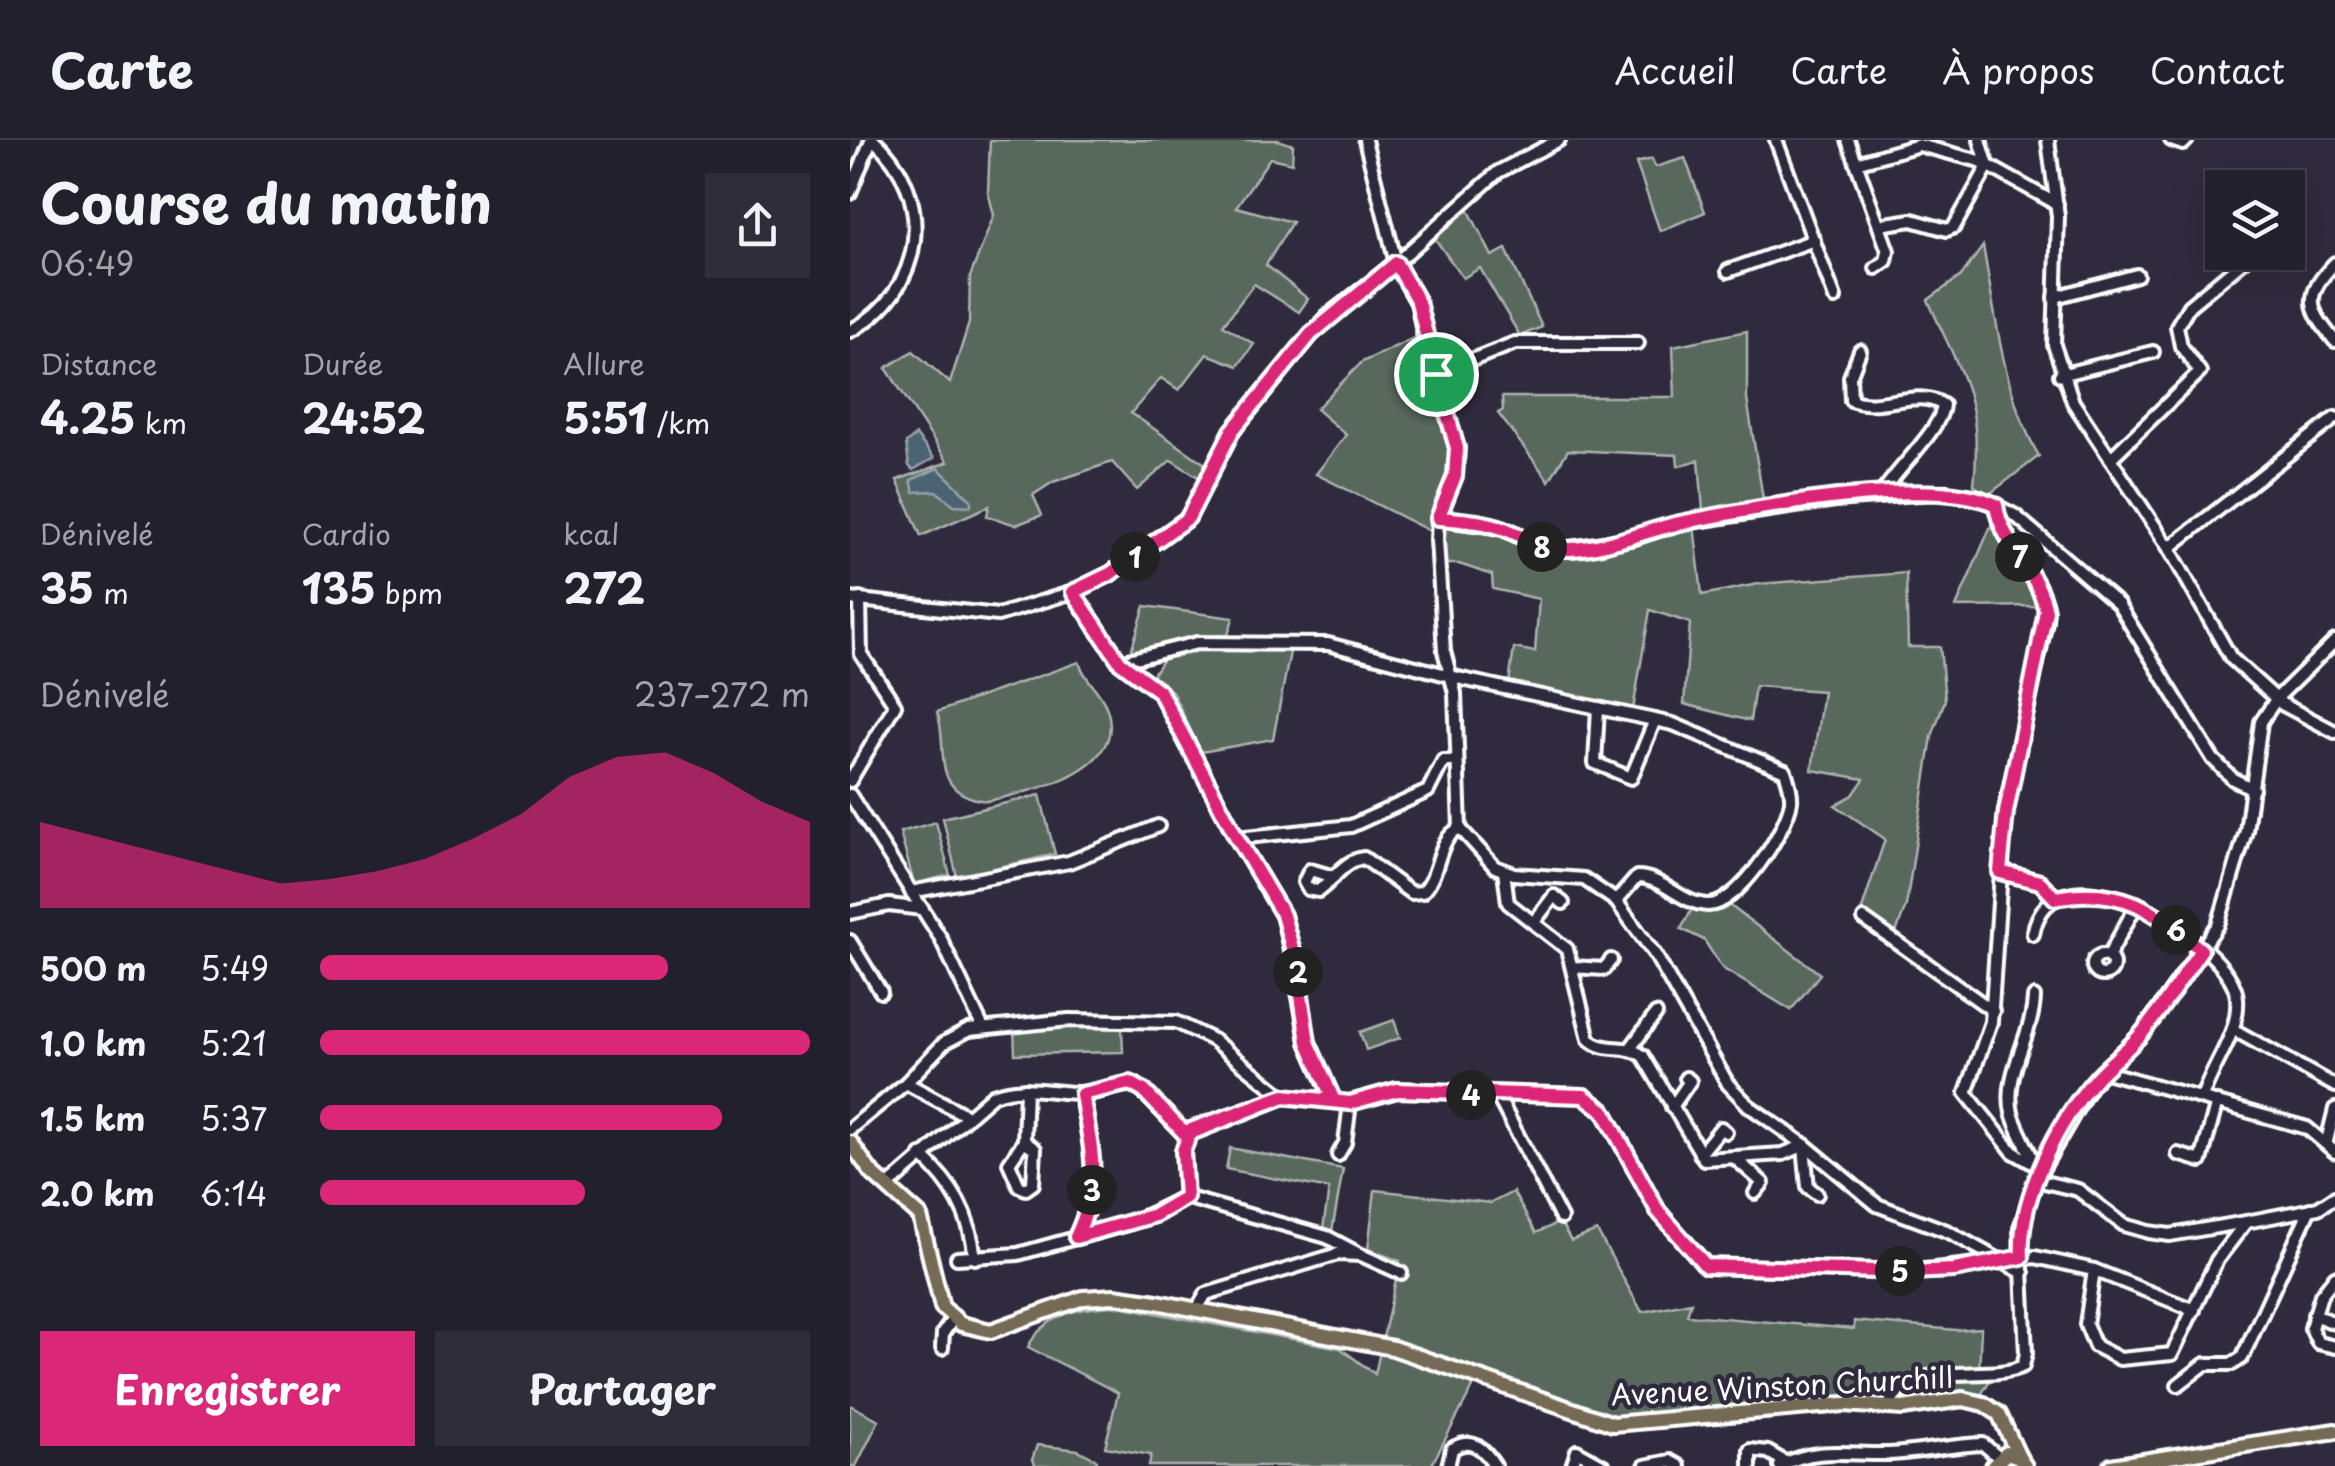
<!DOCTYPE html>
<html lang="fr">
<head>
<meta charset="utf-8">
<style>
	:root { --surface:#23202e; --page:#2f2d3a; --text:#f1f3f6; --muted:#a3a3aa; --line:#403e4a; --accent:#db2777 }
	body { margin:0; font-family:"Playpen Sans",sans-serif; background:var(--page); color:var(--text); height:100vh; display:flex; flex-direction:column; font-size:38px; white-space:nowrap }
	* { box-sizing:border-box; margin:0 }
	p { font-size:32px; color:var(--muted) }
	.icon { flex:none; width:55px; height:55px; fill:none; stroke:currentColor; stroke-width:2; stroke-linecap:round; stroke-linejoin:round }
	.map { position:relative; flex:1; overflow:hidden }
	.drawer { display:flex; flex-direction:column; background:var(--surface); width:850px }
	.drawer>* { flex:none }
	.tools { position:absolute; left:1355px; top:30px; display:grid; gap:20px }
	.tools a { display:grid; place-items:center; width:100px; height:100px; border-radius:0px; background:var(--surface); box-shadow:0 10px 40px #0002,0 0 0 2px var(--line); font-size:50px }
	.pin { position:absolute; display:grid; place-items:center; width:85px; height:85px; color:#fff; margin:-42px; border:5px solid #fff; border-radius:50%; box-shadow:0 2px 10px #0007 }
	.km { position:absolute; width:50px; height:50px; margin:-25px; border-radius:50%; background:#222; color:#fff; font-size:28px; line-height:50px; text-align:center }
	.round { display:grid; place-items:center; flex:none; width:105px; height:105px; border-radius:0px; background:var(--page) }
	.summary { display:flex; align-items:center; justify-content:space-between; height:170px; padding:0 40px }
	h1 { font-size:55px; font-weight:700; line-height:75px }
	.figures { display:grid; grid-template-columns:repeat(3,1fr); gap:15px; height:170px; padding:10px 40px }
	.figures div { display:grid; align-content:center }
	.figures b { font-size:42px; font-weight:700 }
	.figures small { font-size:28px; font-weight:400 }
	.figures p { font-size:28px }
	.chart { height:280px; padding:20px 40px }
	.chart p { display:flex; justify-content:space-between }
	.chart svg { width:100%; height:180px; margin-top:10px; fill:var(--accent); opacity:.7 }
	.action { display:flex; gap:20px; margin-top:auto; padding:20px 40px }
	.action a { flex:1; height:115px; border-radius:0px; background:var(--accent); color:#fff; font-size:40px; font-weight:700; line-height:115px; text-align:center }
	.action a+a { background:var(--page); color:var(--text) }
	ul { padding:0 40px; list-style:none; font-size:32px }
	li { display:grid; grid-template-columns:160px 120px 1fr; align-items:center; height:75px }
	li i { height:25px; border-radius:12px; background:var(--accent) }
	header { display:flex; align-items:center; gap:60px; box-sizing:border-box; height:140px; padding:0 50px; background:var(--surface); border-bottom:2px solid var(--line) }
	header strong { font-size:48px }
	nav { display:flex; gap:55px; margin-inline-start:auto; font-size:35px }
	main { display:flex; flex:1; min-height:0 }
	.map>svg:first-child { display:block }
	.green { fill:#59675d; stroke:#acb3ae; stroke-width:2.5 }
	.water { fill:#4b6472; stroke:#93a2aa; stroke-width:2.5 }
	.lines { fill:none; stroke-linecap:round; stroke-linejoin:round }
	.minor-casing { stroke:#fff; stroke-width:18 }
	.major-casing { stroke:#fff; stroke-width:20 }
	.minor { stroke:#2f2a3d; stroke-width:10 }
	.major { stroke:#746b55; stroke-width:12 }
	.route-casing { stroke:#fff; stroke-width:20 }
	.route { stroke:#db2777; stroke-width:12 }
	.labels { text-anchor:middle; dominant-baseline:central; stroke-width:9; stroke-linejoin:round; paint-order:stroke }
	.street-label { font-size:28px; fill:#fff; stroke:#2f2a3d }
</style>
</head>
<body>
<header>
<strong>Carte</strong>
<nav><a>Accueil</a><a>Carte</a><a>À propos</a><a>Contact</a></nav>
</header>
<main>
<section class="drawer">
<div class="summary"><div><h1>Course du matin</h1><p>06:49</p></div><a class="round"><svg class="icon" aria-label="share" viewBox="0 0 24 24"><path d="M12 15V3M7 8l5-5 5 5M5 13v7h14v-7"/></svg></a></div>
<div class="figures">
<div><p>Distance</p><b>4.25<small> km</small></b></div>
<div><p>Durée</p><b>24:52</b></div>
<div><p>Allure</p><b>5:51<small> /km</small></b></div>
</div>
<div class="figures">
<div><p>Dénivelé</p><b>35<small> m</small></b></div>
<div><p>Cardio</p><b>135<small> bpm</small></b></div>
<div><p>kcal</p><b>272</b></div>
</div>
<div class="chart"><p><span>Dénivelé</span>237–272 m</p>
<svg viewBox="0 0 160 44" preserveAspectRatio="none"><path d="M0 44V23L10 26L20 29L30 32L40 35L50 38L60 37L70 35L80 32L90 27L100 21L110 12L120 7L130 6L140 11L150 18L160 23V44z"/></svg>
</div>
<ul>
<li><b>500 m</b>5:49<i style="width:71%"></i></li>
<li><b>1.0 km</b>5:21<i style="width:100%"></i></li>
<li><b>1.5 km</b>5:37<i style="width:82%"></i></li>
<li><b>2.0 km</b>6:14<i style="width:54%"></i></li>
</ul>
<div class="action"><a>Enregistrer</a><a>Partager</a></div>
</section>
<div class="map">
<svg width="1485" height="1326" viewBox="0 0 1485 1326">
	<rect width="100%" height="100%" fill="#2f2a3d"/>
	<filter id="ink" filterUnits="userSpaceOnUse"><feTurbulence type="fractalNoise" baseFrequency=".01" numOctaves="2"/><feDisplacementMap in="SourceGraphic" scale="20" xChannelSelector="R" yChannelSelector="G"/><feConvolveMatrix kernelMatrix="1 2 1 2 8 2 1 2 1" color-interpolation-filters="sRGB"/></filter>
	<g filter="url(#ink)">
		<g class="green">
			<polygon points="140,0 428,0 443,5 442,23 420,18 386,67 442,82 416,125 458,159 449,172 404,144 373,185 404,204 388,226 357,214 329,250 311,238 281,273 358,326 353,340 321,320 287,350 262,322 203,342 183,355 192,375 166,385 137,376 139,366 71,396 47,340 98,322 36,228 63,211 100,243 119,183 120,137 144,75 138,52"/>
			<polygon points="835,18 855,72 810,91 786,23 802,19 805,27"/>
			<polygon points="616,65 642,116 656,109 692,187 670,196 630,128 613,138 583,96"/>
			<path d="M1133,106C1146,177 1153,253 1189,316L1137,356L1124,345C1133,257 1111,236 1078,160L1111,136Z"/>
			<polygon points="897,191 897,259 914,365 853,371 849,320 828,326 827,315 718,310 699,341 648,273 653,270 652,257 825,257 823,206"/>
			<path d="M570,195C572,239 604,278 602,325C601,348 585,368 582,392L466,334L496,295L466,269L512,222Z"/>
			<polygon points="1143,381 1190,455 1194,466 1106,467"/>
			<polygon points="594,383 635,387 719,413 783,404 844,385 852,455 908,444 1056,433 1058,507 1090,507 1095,560 1082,596 1056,766 1046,793 1011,772 1035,699 985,665 1003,655 1014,639 962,630 973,551 905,546 900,581 834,564 840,483 800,470 783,570 659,543 664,508 685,512 689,459 643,449 642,435 609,424 593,424"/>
			<polygon points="295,466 383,478 378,495 348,497 280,514"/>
			<polygon points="367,505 441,507 423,599 351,612 322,551 301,537 315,516"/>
			<path d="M229,522C235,541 251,551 257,569C278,631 181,652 137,661C77,654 100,608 87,572Z"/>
			<polygon points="190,655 205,714 107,737 93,678"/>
			<polygon points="86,682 100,735 64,744 50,692"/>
			<polygon points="878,764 970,834 941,870 872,828 854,800 831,789 844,765"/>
			<polygon points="544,880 550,898 516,910 510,892"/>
			<polygon points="230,885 272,888 273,912 165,914 164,889"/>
			<polygon points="380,1008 493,1029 482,1092 473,1089 479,1049 376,1029"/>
			<path d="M525,1050L641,1063L663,1052L686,1093L710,1082L721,1101L747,1091L792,1172L841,1162L837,1175L1004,1189V1181L1106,1190L1131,1188L1129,1235H1143L1131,1255L994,1257L937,1267L763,1280L631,1232L581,1326H299L301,1315L255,1307L268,1253L178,1207C195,1173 232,1167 268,1166L490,1208L525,1234L550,1121L518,1109Z"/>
			<polygon points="0,1265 29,1280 6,1326 0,1326"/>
			<polygon points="187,1305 228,1310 247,1320 246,1326 186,1326 182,1320"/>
		</g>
		<g class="water">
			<polygon points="66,295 84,318 63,330 59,326 56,303"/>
			<polygon points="88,328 121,360 121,366 104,365 86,351 64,352 61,340"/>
		</g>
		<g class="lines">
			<g class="minor-casing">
				<g id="minor">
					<polyline points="515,0 546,123 568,163 575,204 607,308 605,336 588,379 587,400 594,511 605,553 610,688 645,727 664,734 734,739 766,761 806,816 878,944 899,966 955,1005 1027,1065 1099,1092 1173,1133"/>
					<polyline points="926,0 985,158"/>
					<polyline points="998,0 1038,111 1036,121 1026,128"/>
					<polyline points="1198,0 1208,76 1204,205 1223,262 1319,408 1381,518 1432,564 1485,592"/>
					<polyline points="1321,0 1333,4 1337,0"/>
					<polyline points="1006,23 1069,5 1130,21 1207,64"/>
					<polyline points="0,53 21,0"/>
					<polyline points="1029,85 1062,80 1097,90 1104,87 1138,26 1130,0"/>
					<polyline points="1438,85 1441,83"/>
					<path d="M1485,123C1453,156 1458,168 1485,201"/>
					<polyline points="878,131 964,100"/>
					<polyline points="1205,157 1287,135"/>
					<path d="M0,191C75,151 87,57 24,0"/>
					<path d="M1010,211L1000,237L1001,260C1030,272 1067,247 1093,265C1092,289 1045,330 1030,356"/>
					<polyline points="586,234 665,203 788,203"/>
					<polyline points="1210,235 1303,212"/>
					<polyline points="1260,319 1350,232 1331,206 1327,186 1339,166 1404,112"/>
					<path d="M1146,365C1152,408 1196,436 1196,481L1155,672L1141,882L1116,953L1163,1012L1191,1028"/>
					<polyline points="588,379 653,388 683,404 715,409 785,398 827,384 985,360 1096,352 1129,357 1166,376 1268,464 1363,619 1383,639 1403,649"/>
					<polyline points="1319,408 1485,278"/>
					<polyline points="223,452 270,522 310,552 387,698 433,775 458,903 484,961"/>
					<polyline points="0,459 148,475 223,452 260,434 338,378 382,291 476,177 546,123 648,32 709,0"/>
					<path d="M270,522L347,503L478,504L612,539L823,584L935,631C938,640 942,651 941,661C937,690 888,766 858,765C831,764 813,737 787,737L766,761"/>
					<polyline points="748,568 745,623 781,638 805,580"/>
					<polyline points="0,641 45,565 11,514 10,459"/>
					<polyline points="0,655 90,797 132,886"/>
					<polyline points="387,698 501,686 578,651 593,621 606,621"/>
					<path d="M654,731L658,763L717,809L739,899C754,914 777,903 793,916L854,1019L933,1014L955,1005"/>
					<polyline points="1151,732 1190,742 1205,758"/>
					<path d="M484,737L460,730L454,742L458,749L468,751C484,740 494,720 514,718L561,753L572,752C592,734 585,700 610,688"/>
					<polyline points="61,752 219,722 308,686"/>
					<polyline points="0,773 39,765 73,769"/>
					<polyline points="1014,779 1143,871"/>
					<polyline points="684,782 704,756 713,763"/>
					<path d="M1183,794C1202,692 1382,802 1387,858C1390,893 1362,925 1352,958"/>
					<polyline points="0,801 31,852"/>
					<circle cx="1253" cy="825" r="10"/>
					<polyline points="1258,817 1287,764"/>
					<polyline points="723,827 754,829 761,820"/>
					<path d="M1184,857C1183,896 1153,933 1162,973C1167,990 1178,1008 1185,1024"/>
					<polyline points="1384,890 1485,946"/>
					<polyline points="779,910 806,874"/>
					<polyline points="1253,931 1457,988 1485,1012"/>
					<polyline points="56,943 117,976"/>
					<polyline points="647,955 711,1078"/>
					<polyline points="822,967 840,941 836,938"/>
					<polyline points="0,989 56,943 94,903 119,890 219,880 326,882 363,900 434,957 500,963 547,950 734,956 754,971 808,1071 856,1126 1060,1132 1185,1117 1244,1130 1344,1170"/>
					<polygon points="174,1001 185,1009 183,1044 176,1049 169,1046 159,1023"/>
					<polyline points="174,1001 176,949"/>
					<polyline points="1477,1001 1485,969"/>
					<polyline points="954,1007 958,1047 967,1054"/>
					<polyline points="850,1014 871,988 876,992"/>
					<polyline points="1328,1014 1351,1021 1367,962"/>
					<path d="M71,1015C103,1045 120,1073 125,1118"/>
					<polyline points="488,1015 495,1003 500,963"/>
					<polyline points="886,1019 913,1043 905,1053"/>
					<polyline points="1186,1040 1228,1050 1274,1085 1299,1092 1320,1095 1396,1082"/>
					<path d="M37,1047L143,955C179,942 205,955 239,953C255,952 270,943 285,944L336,995"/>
					<polyline points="335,1057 333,1011 341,990 434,957"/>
					<path d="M226,1097C252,1040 241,1011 231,954"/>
					<polyline points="107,1118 168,1114 283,1082 335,1057 477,1097 511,1115"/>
					<polyline points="1244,1130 1236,1184 1245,1206 1270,1219 1322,1214 1367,1120 1396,1082 1468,1068 1485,1057"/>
					<polyline points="1485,1137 1471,1155 1461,1188 1468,1203 1485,1207"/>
					<polyline points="347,1169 356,1154 488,1114 511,1115 551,1133"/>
					<polyline points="1464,1175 1485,1183"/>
					<polyline points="92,1208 93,1193 103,1179"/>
					<polyline points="1328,1245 1355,1224 1382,1224 1392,1218 1460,1069"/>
					<path d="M1038,1267C1060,1216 1137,1244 1173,1226L1176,1213L1170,1088L1186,1040L1242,943L1291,894L1368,785L1396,691L1411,582L1427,558L1485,501"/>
					<path d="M598,1326L602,1309C622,1296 634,1309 645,1326"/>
					<polyline points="722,1326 727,1311 754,1326"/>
					<polyline points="795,1326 820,1321 829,1326"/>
					<polyline points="900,1326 900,1310 918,1312 937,1323"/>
					<path d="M930,1326C968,1306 998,1315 1038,1314C1070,1313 1101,1305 1133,1304L1148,1317"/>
				</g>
			</g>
			<g class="major-casing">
				<g id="major">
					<polyline points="0,1002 21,1032 70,1076 92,1167 111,1184 141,1191 233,1158 264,1156 307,1162 543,1208 763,1284 994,1264 1053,1268 1113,1259 1134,1264 1149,1274 1169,1317"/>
					<polyline points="1143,1326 1157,1313 1169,1317 1175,1326"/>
					<polyline points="1261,1326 1485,1291"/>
				</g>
			</g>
			<use href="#minor" class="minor"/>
			<use href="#major" class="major"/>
		</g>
	</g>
	<g class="lines" filter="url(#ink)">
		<g class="route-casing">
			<path id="route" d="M586,234L568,162L546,123L461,194L382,291L338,378L260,434L223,452L270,522L310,552L387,698L433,775L446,822L458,902L484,961L434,956L341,990L333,1011L336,1057L305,1075L226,1097C253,1040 241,1012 232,954L280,943L294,951L336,995L434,956L500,963L547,950L734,956L754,971L808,1071L856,1126L1060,1132L1104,1130L1172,1117C1168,1058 1209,979 1248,936C1262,921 1280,908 1293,892C1314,866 1332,837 1351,810C1302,769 1273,745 1205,758L1190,742L1150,732L1156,672L1196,471C1189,431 1151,404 1146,365C1082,334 903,368 830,383C793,391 759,408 720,409C693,410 678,398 655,389C634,381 610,380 588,378L605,336L607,308L586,234"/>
		</g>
		<use href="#route" class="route"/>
	</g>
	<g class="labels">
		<g class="street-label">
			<text transform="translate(932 1245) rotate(-3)">Avenue Winston Churchill</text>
		</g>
	</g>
</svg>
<div class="tools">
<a><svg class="icon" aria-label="layers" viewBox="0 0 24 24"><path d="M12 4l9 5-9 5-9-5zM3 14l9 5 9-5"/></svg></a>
</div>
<div class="pin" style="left:586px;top:234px;background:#1e9e55"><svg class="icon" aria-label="arrive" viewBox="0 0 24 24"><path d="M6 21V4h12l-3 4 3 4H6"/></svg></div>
<b class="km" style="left:285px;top:417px">1</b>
<b class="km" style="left:448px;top:832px">2</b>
<b class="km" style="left:242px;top:1050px">3</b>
<b class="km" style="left:621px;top:955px">4</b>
<b class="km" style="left:1050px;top:1131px">5</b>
<b class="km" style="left:1326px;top:790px">6</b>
<b class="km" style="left:1170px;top:417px">7</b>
<b class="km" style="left:692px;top:407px">8</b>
</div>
</main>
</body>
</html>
